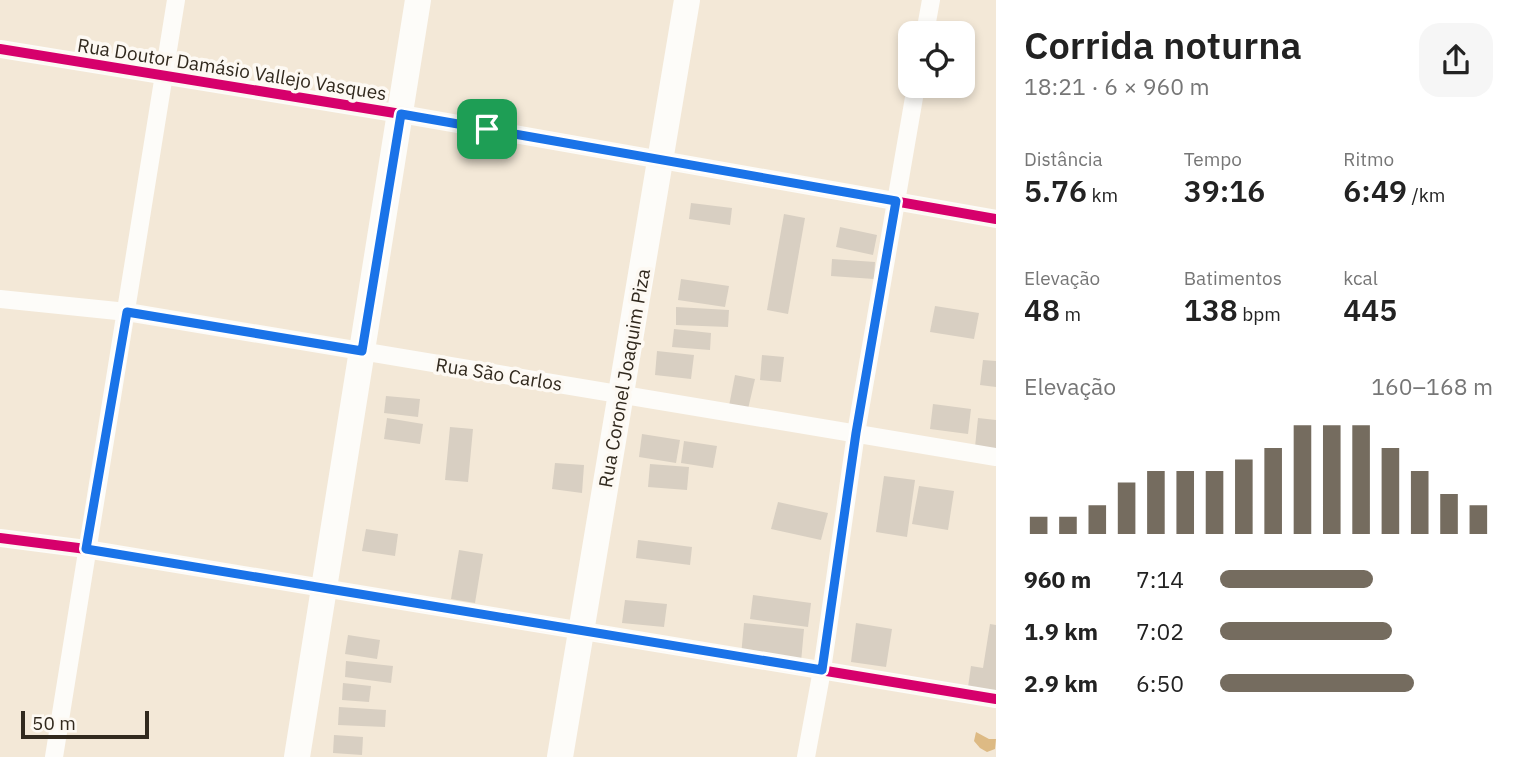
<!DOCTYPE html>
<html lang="pt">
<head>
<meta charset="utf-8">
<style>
	:root { --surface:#fff; --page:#f6f6f6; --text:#222; --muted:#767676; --accent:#756c5f }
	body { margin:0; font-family:"IBM Plex Sans",sans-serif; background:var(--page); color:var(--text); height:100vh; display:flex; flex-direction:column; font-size:26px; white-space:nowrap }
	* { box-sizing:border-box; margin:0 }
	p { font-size:23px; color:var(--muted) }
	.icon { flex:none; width:38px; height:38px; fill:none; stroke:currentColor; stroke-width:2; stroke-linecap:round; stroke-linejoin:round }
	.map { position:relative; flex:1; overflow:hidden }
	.side { display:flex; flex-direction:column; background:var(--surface); width:525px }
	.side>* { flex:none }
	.buttons { position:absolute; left:898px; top:21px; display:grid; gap:14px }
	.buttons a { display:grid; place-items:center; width:77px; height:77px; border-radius:14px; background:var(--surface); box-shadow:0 4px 10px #0003; font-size:35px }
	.scale { position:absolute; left:21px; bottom:18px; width:128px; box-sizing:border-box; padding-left:7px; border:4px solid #31291e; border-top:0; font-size:19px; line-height:24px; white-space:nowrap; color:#31291e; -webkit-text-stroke:5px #fdf9f3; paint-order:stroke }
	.pin { position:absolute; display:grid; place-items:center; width:60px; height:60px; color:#fff; margin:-30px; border-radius:14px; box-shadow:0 4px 10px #0006 }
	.round { display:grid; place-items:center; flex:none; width:74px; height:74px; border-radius:21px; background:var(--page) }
	.summary { display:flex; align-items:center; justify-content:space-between; height:119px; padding:0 28px }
	h1 { font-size:38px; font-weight:600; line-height:52px }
	.stats { display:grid; grid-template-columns:repeat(3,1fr); gap:10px; height:119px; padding:7px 28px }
	.stats div { display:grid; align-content:center }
	.stats b { font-size:30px; font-weight:600 }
	.stats small { font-size:19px; font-weight:400 }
	.stats p { font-size:19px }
	.chart { height:196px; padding:14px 28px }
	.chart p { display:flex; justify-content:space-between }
	.chart svg { width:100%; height:126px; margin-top:7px; stroke:var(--accent); stroke-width:6 }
	ul { padding:0 28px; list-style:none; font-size:23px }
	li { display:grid; grid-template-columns:112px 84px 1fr; align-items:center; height:52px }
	li i { height:18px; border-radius:9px; background:var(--accent) }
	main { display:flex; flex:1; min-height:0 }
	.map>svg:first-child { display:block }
	.water { fill:#ddba84 }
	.building { fill:#d8cfc2 }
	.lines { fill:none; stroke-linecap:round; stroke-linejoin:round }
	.minor { stroke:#fdfcf9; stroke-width:18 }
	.secondary { stroke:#fdfcf9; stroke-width:26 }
	.cycleway-casing { stroke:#fdf9f3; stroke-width:15 }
	.cycleway { stroke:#d6006c; stroke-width:10 }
	.route-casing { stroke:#fff; stroke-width:14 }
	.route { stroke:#1a73e8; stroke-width:9 }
	.labels { text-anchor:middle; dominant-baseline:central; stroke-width:7; stroke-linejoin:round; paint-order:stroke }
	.street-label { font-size:19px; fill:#31291e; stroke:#fdf9f3 }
</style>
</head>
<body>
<main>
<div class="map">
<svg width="996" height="757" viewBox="0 0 996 757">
	<rect width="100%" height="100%" fill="#f3e8d7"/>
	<polygon class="water" points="976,732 989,739 996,739 995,749 987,752 980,748 974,741"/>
	<g class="building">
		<polygon points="691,203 732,208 730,225 689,219"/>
		<polygon points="784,214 805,218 788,314 767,310"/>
		<polygon points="840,227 877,235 873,255 836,247"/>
		<polygon points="832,259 875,262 874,279 831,276"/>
		<polygon points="681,279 729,286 725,307 678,300"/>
		<polygon points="935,306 979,313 974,339 930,332"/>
		<polygon points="676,307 729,310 728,327 676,325"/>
		<polygon points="674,329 711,333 710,350 672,347"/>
		<polygon points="657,351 694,355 691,379 655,375"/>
		<polygon points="762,355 784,357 781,382 760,380"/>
		<polygon points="983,360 996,361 996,387 980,385"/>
		<polygon points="735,375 755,379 748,409 729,406"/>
		<polygon points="386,396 420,399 418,417 384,413"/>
		<polygon points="933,404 971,409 968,434 930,429"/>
		<polygon points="387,418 423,424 420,444 384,439"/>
		<polygon points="978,418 996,420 996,449 975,447"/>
		<polygon points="450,427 473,429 468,482 445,480"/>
		<polygon points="642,434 680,440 676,463 639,457"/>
		<polygon points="684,441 717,446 713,468 681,463"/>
		<polygon points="555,463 584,465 582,493 552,489"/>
		<polygon points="650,464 689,467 687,490 648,487"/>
		<polygon points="884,476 915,480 907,537 876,532"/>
		<polygon points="919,486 954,491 948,530 912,524"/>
		<polygon points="778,502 828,513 821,540 771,529"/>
		<polygon points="366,529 398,534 395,556 362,551"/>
		<polygon points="638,540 692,547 690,565 636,558"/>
		<polygon points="459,550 483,554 475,603 451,599"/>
		<polygon points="753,595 811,603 808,627 750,619"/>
		<polygon points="625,600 667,604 664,627 622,623"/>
		<polygon points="744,623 804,629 801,662 741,656"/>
		<polygon points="856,623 892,629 886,667 851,662"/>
		<polygon points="990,624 996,625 996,691 968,687 971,666 983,668"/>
		<polygon points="348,635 380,640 377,659 345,654"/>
		<polygon points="346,661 393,666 391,683 345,677"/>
		<polygon points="343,683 371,686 369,702 342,700"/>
		<polygon points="339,707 386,710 385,727 338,725"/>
		<polygon points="334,735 363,737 362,755 333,753"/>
	</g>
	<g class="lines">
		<g class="minor">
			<polyline points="925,33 931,0"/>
			<polyline points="0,49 401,114 996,219"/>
			<polyline points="0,299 127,312 996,457"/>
			<polyline points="0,538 86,549 996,699"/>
			<polyline points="54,757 176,0"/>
			<polyline points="806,757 822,670 856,433 916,86"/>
		</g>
		<g class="secondary">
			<polyline points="297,757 418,0"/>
			<polyline points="560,757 687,0"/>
		</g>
		<g class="cycleway-casing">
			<g id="cycleway">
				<polyline points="0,49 401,114 996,219"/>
				<polyline points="0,538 86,549 996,699"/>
			</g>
		</g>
		<use href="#cycleway" class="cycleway"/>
	</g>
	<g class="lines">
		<g class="route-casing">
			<polygon id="route" points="401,114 896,201 856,433 822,670 86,549 127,312 362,351"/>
		</g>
		<use href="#route" class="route"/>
	</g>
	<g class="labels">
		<g class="street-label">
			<text transform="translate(232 69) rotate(9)">Rua Doutor Damásio Vallejo Vasques</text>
			<text transform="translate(499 374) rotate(9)">Rua São Carlos</text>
			<text transform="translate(624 378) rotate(-80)">Rua Coronel Joaquim Piza</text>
		</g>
	</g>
</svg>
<div class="buttons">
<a><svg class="icon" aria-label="locate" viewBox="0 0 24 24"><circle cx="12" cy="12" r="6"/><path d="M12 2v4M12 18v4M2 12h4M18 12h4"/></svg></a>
</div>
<div class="scale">50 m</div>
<div class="pin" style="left:487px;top:129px;background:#1e9e55"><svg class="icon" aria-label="arrive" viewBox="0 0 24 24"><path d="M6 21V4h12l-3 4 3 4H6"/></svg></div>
</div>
<section class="side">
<div class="summary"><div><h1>Corrida noturna</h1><p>18:21 · 6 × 960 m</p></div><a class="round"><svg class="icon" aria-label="share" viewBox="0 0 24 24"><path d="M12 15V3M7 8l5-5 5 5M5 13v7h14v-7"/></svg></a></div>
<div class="stats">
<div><p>Distância</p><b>5.76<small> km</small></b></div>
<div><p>Tempo</p><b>39:16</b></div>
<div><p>Ritmo</p><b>6:49<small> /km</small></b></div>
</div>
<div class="stats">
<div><p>Elevação</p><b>48<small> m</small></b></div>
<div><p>Batimentos</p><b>138<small> bpm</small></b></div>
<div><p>kcal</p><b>445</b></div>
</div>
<div class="chart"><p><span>Elevação</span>160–168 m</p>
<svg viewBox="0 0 160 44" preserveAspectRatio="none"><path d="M5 44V38M15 44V38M25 44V34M35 44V26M45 44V22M55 44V22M65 44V22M75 44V18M85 44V14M95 44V6M105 44V6M115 44V6M125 44V14M135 44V22M145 44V30M155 44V34"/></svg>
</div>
<ul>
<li><b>960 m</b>7:14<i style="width:56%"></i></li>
<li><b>1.9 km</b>7:02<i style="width:63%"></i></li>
<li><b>2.9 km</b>6:50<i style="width:71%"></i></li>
</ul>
</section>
</main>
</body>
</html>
